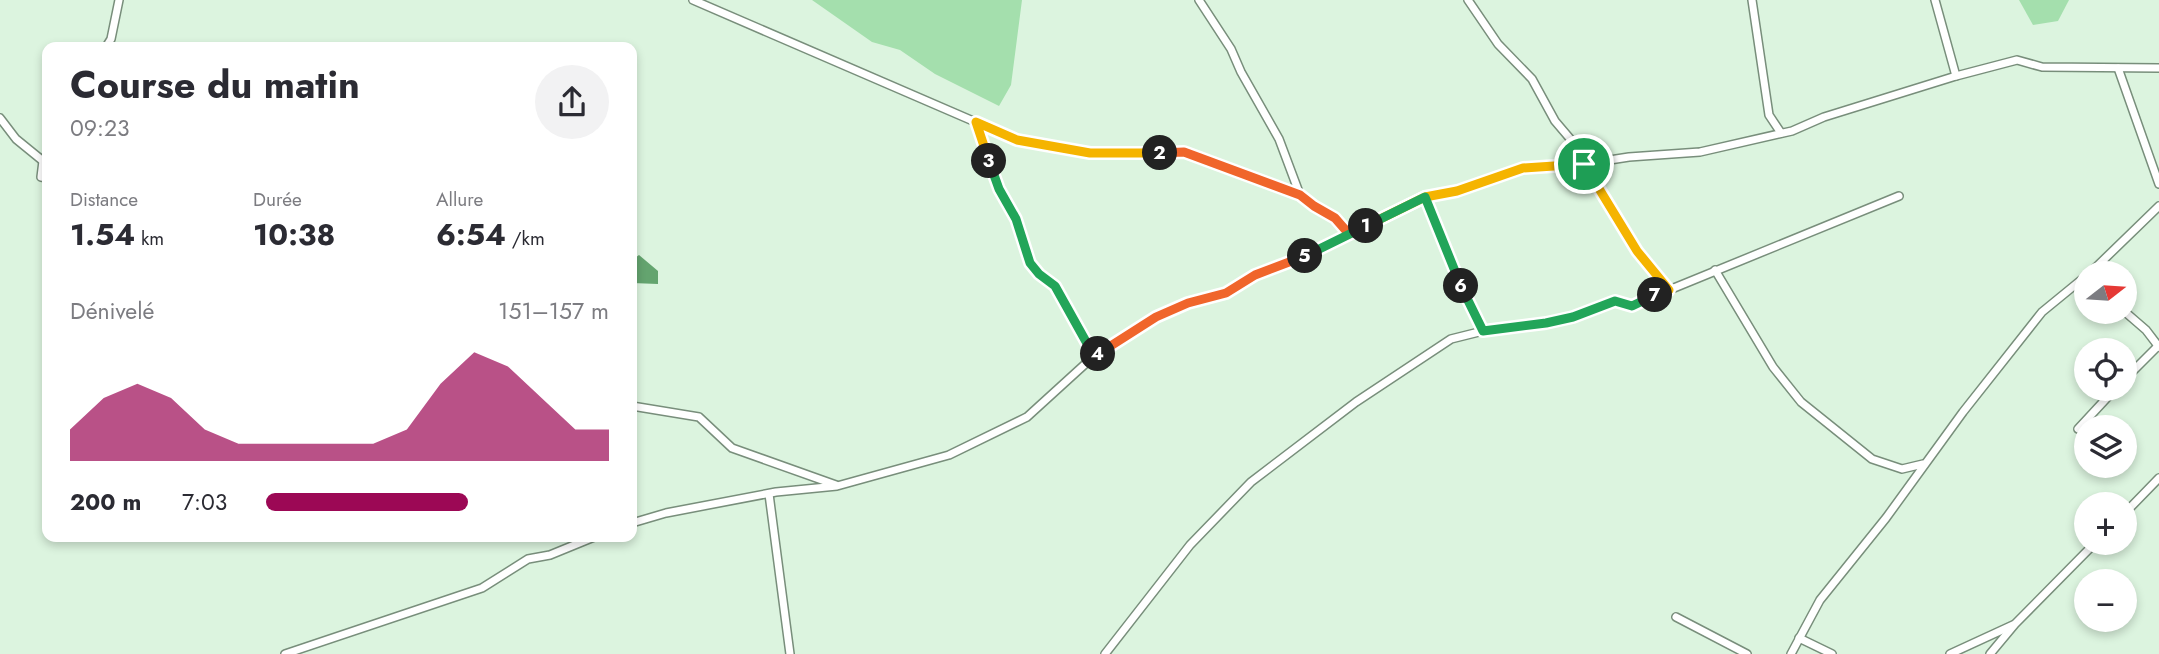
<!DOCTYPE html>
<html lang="fr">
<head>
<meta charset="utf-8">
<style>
	:root { --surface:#fff; --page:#f2f2f3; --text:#2b2b33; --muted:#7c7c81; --accent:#9c0855 }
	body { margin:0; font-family:Jost,sans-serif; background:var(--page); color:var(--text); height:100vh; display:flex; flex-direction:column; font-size:26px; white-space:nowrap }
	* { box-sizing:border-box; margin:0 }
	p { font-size:23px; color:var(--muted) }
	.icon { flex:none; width:38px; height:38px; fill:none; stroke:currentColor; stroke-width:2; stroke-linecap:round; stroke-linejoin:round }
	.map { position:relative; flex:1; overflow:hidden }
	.panel { position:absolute; left:42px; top:42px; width:595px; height:500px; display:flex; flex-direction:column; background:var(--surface); border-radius:14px; box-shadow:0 4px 10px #0003 }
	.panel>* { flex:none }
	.needle { width:46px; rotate:73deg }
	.fabs { position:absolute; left:2074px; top:261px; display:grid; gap:14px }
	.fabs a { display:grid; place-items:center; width:63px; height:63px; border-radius:50%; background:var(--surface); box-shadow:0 4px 10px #0003; font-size:35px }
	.pin { position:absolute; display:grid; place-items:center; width:60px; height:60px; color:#fff; margin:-30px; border:4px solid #fff; border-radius:50%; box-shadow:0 2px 7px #0007 }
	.km { position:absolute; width:35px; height:35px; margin:-18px; border-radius:50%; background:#222; color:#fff; font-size:19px; line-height:35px; text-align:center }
	.round { display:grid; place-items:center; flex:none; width:74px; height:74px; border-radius:37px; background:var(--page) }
	.headline { display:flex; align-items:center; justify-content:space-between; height:119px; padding:0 28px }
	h1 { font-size:38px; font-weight:700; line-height:52px }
	.stats { display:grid; grid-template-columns:repeat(3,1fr); gap:10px; height:119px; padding:7px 28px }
	.stats div { display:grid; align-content:center }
	.stats b { font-size:30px; font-weight:700 }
	.stats small { font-size:19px; font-weight:400 }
	.stats p { font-size:19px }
	.chart { height:196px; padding:14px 28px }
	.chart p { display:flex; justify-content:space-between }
	.chart svg { width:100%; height:126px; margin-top:7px; fill:var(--accent); opacity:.7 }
	ul { padding:0 28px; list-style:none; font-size:23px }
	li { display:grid; grid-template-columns:112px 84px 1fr; align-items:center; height:52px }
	li i { height:18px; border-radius:9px; background:var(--accent) }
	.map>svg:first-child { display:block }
	.green { fill:#a4dfad }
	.water { fill:#64a46f }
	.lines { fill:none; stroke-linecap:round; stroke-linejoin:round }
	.street-casing { stroke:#788e7b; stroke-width:10 }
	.street { stroke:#fff; stroke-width:7 }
	.split-1-casing { stroke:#fff; stroke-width:14 }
	.split-2-casing { stroke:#fff; stroke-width:14 }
	.split-3-casing { stroke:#fff; stroke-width:14 }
	.split-4-casing { stroke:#fff; stroke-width:14 }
	.split-5-casing { stroke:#fff; stroke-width:14 }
	.split-6-casing { stroke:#fff; stroke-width:14 }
	.split-7-casing { stroke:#fff; stroke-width:14 }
	.split-8-casing { stroke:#fff; stroke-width:14 }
	.split-1 { stroke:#f5b400; stroke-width:9 }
	.split-2 { stroke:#f0652b; stroke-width:9 }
	.split-3 { stroke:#f5b400; stroke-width:9 }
	.split-4 { stroke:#22a559; stroke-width:9 }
	.split-5 { stroke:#f0652b; stroke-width:9 }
	.split-6 { stroke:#22a559; stroke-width:9 }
	.split-7 { stroke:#22a559; stroke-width:9 }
	.split-8 { stroke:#f5b400; stroke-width:9 }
</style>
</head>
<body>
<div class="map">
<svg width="2159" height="654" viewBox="0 0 2159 654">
	<rect width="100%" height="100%" fill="#dcf4df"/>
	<g class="green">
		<polygon points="812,0 1022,0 1011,85 999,106 935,74 900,50 872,42"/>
		<polygon points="2019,0 2069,0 2058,21 2033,25"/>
	</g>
	<polygon class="water" points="639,255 658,271 658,284 632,283 632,260"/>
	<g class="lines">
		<g class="street-casing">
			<g id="street">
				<polyline points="693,0 1017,140 1090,153 1184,152 1300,195 1314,207 1335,217 1349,235"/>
				<polyline points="1199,0 1231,49 1241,72 1279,139 1300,195"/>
				<polyline points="1468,0 1498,44 1532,79 1555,121 1572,141 1637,251 1669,290 1899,196"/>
				<polyline points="1752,0 1769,115 1781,133"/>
				<polyline points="1935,0 1956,76"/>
				<polyline points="106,47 111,39 119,0"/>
				<polyline points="2118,68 2159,184"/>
				<polyline points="0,118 16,139 43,161"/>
				<polyline points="976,122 998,189 1016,218 1030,263 1039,274 1055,286 1063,298 1094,356"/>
				<polyline points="47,154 43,161 41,177 47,178"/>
				<polyline points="1425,197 1468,302 1483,331 1546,323 1573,317 1615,301 1632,306 1669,290"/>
				<polyline points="1715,270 1773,367 1801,402 1872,459 1902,469 1923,464"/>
				<polyline points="2090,273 2159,206"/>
				<polyline points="2124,311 2146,330 2159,347"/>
				<polyline points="2124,380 2158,346"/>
				<polyline points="632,406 699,417 732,448 836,485"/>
				<polyline points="2078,429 2116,388"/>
				<polyline points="769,494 790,654"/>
				<polyline points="2124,514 2159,478"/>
				<polyline points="632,523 666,513 776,492 837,486 949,455 1027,417 1094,356 1156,317 1188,303 1226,293 1255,275 1289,263 1425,197 1457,191 1523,168 1584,164 1629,157 1700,152 1792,131 1824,117 1956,76 2017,60 2042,67 2159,68"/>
				<polyline points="1676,617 1747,654"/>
				<polyline points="1799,638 1832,654"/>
				<polyline points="285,654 482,588 528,559 550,555 594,537"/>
				<polyline points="1105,654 1190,545 1251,482 1356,402 1451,339 1483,331"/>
				<polyline points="1791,654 1820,600 1886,518 1963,412 2042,312 2086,276"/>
				<polyline points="1950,654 2013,625"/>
				<polyline points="1990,654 2015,624 2096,542"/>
			</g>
		</g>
		<use href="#street" class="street"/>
	</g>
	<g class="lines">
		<g class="split-1-casing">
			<polyline id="split-1" points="1366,226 1425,197 1457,191 1523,168 1584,164"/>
		</g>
		<g class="split-2-casing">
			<polyline id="split-2" points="1160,153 1184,152 1300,195 1314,206 1335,218 1349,234 1366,226"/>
		</g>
		<g class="split-3-casing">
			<polyline id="split-3" points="989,161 976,122 1017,140 1090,153 1160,153"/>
		</g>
		<g class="split-4-casing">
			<polyline id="split-4" points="989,161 999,189 1016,219 1030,263 1039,274 1055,286 1094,356 1098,354"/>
		</g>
		<g class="split-5-casing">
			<polyline id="split-5" points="1098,354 1156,317 1188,303 1226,293 1255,275 1305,256"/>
		</g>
		<g class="split-6-casing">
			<polyline id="split-6" points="1305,256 1425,197 1461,286"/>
		</g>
		<g class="split-7-casing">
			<polyline id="split-7" points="1461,286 1483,331 1546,323 1573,317 1615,301 1632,306 1655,295"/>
		</g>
		<g class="split-8-casing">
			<polyline id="split-8" points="1584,164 1637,251 1669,290 1655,295"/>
		</g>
		<use href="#split-1" class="split-1"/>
		<use href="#split-2" class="split-2"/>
		<use href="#split-3" class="split-3"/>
		<use href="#split-4" class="split-4"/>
		<use href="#split-5" class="split-5"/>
		<use href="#split-6" class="split-6"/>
		<use href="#split-7" class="split-7"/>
		<use href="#split-8" class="split-8"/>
	</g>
</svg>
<div class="fabs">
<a><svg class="needle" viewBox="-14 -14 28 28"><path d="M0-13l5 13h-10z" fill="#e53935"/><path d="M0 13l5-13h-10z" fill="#7c7c81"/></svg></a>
<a><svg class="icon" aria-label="locate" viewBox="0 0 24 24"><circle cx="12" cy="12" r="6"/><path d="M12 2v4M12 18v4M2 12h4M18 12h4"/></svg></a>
<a><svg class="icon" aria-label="layers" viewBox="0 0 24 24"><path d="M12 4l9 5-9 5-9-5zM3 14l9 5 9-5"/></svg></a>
<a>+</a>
<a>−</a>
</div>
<div class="pin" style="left:1584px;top:164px;background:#1e9e55"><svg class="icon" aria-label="arrive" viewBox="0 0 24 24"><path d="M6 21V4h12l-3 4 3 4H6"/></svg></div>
<b class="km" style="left:1366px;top:226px">1</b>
<b class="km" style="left:1160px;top:153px">2</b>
<b class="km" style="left:989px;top:161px">3</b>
<b class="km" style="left:1098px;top:354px">4</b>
<b class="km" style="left:1305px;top:256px">5</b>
<b class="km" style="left:1461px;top:286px">6</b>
<b class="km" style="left:1655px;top:295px">7</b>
<section class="panel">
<div class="headline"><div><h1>Course du matin</h1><p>09:23</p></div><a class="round"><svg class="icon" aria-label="share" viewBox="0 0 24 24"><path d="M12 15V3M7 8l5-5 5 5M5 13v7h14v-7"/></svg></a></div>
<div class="stats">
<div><p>Distance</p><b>1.54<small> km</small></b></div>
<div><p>Durée</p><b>10:38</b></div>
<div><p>Allure</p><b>6:54<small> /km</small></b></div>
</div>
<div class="chart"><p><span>Dénivelé</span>151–157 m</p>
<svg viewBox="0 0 160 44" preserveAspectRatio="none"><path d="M0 44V33L10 22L20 17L30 22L40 33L50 38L60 38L70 38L80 38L90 38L100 33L110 17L120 6L130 11L140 22L150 33L160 33V44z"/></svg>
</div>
<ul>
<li><b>200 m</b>7:03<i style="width:59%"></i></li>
</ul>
</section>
</div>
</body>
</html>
